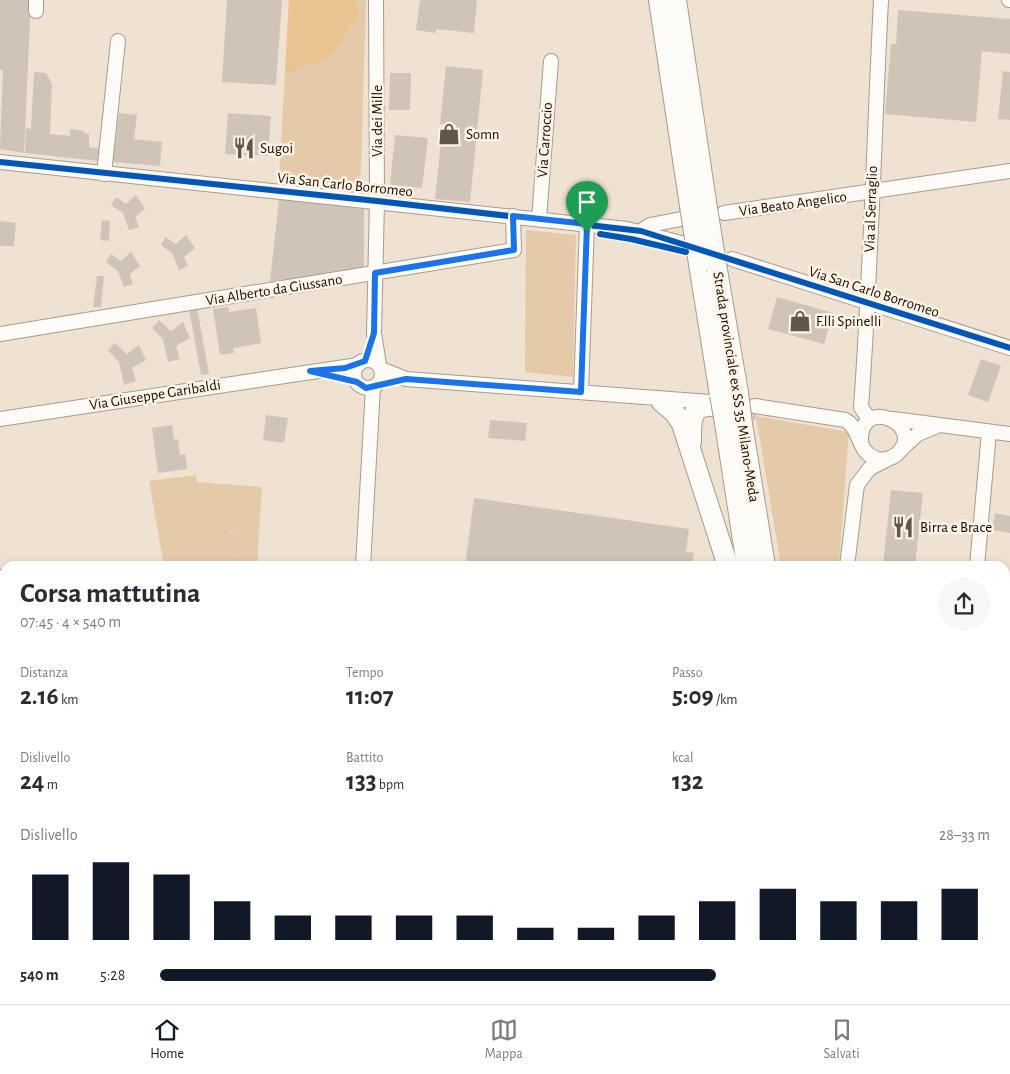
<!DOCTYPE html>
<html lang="it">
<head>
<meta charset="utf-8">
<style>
	:root { --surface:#fff; --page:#f7f7f7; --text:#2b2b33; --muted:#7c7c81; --line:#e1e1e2; --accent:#111827 }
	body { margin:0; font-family:"Alegreya Sans",sans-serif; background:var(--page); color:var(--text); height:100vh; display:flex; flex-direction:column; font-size:19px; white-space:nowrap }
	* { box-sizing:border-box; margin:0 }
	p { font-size:16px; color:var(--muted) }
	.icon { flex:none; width:28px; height:28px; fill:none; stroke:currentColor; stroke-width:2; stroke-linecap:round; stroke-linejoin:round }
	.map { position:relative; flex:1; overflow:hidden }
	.sheet { position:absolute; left:0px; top:561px; width:1010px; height:444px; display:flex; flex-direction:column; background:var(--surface); border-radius:15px 15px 0 0; box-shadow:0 2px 8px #0003 }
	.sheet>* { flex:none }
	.pin { position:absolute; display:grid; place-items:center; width:42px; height:42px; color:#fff; margin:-51px -21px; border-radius:50% 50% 50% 0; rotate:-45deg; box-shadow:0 0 5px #0007 }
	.pin .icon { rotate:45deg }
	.round { display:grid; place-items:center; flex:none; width:52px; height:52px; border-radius:26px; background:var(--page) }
	.summary { display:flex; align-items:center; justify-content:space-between; height:85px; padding:0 20px }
	h1 { font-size:28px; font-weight:700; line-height:38px }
	.stats { display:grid; grid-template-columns:repeat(3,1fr); gap:8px; height:85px; padding:5px 20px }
	.stats div { display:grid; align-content:center }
	.stats b { font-size:25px; font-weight:700 }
	.stats small { font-size:14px; font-weight:400 }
	.stats p { font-size:14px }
	.chart { height:140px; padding:10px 20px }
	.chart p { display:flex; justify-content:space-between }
	.chart svg { width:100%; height:90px; margin-top:5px; stroke:var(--accent); stroke-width:6 }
	ul { padding:0 20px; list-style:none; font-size:16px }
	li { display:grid; grid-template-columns:80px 60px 1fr; align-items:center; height:38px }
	li i { height:12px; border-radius:6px; background:var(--accent) }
	.dock { display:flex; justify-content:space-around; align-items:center; height:70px; border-top:1px solid var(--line); background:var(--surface); font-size:14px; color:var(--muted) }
	.dock a { display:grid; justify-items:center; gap:2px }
	.dock .selected { color:var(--accent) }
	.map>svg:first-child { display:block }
	.green { fill:#e5caaa }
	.forest { fill:#ebc391 }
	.building { fill:#d0c4b8 }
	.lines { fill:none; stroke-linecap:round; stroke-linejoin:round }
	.minor-tunnel { stroke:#cfc2b3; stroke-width:14; stroke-dasharray:14 7; stroke-linecap:butt }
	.minor-casing { stroke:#a69b8f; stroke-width:16 }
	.highway-casing { stroke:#a69b8f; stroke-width:22 }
	.path { stroke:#dfdad5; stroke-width:2; stroke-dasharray:1 4; stroke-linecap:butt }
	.minor { stroke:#fdfbf8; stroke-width:14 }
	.highway { stroke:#fdfbf8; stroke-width:20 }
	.highway-bridge-casing { stroke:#a69b8f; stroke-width:22; stroke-linecap:butt }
	.highway-bridge { stroke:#fdfbf8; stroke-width:20 }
	.cycleway-casing { stroke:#fef3e7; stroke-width:9 }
	.cycleway { stroke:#0057b8; stroke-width:6 }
	.route-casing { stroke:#fff; stroke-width:10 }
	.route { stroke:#1a73e8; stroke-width:6 }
	.labels { text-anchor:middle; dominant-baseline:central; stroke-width:5; stroke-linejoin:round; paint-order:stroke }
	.street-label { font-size:15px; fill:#140c03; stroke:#fef3e7 }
	.poi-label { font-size:15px; fill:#140c03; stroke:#fef3e7; text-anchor:start }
</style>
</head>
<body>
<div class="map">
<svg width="1010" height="1004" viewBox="0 0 1010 1004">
	<rect width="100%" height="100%" fill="#f0e2d2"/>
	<g class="green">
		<polygon points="289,0 366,0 361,173 356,186 279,179"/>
		<polygon points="526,230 576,235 573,377 525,372"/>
		<polygon points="756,416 849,432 839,564 800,561 800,566 781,566"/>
		<polygon points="196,475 197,482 262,487 257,566 164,566 149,481"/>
		<polygon points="0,791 5,791 5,1000 110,1000 110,1004 0,1004"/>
		<polygon points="184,1000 273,1000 272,1004 184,1004"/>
		<polygon points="350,1000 523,1000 523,1004 349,1004"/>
	</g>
	<g class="forest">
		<polygon points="289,0 354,0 359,14 349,27 343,41 326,60 316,65 302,64 292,72 285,73"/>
		<rect x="110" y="1000" width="74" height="4"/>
	</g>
	<g class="building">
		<polygon points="0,0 31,0 24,153 0,149 3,70 0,70"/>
		<polygon points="227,0 282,0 276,85 222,82"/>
		<polygon points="420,0 477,0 474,33 436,29 436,33 416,30"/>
		<polygon points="898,10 1010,19 1010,54 982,51 976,122 885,114 891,44 896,44"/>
		<polygon points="446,66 483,70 470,202 435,199 442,132 455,134 456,125 440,124"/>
		<polygon points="1003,71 1010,72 1010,120 998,119"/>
		<polygon points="34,72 46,73 52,84 50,134 70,136 70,129 84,131 84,133 89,134 89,147 100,149 99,161 25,153 26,128 31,129"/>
		<polygon points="390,73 411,73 410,110 389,110"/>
		<polygon points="119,113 137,115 134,139 162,142 160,166 113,162"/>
		<polygon points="228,113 271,116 268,156 225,154"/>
		<polygon points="395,135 428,138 422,188 390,185"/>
		<polygon points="136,195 145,209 135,217 139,227 129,230 123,213 111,205 116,197 126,204"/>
		<polygon points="279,199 364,209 364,269 270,282"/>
		<polygon points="102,220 110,221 109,241 100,240"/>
		<polygon points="0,221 16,223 14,246 0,246"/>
		<polygon points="186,235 195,248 184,257 188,266 179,270 172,253 161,245 165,237 176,244"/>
		<polygon points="131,252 140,266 130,274 133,284 124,287 118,271 106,262 111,254 121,261"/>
		<polygon points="97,276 104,276 101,307 93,307"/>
		<polygon points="777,297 833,313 824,344 768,329"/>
		<polygon points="228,307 229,312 256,308 261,343 233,348 234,353 220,355 213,309"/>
		<polygon points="197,308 209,374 201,375 189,309"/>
		<polygon points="159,320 171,331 183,322 190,338 176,346 180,359 168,362 163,339 152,328"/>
		<polygon points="115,343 127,354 139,345 146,360 132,368 136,381 124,385 119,362 108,350"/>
		<polygon points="981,359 1001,366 988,402 968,395"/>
		<polygon points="266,415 288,418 284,443 263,440"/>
		<polygon points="490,420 527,423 525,441 488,438"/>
		<polygon points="172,425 174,440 178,439 180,455 185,454 187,469 158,473 152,428"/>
		<polygon points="891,490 923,493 915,566 883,565"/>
		<polygon points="474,498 689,529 686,552 694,553 692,566 465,566"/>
		<polygon points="995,513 1010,516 1010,533 992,530"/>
		<polygon points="1005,705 1010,705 1010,917 1005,916"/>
		<rect x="629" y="1000" width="51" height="4"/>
		<rect x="704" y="1000" width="47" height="4"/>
	</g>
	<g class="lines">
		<polyline class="minor-tunnel" points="732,411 756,413"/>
		<g class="minor-casing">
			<g id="minor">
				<polyline points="376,0 377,201 374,333 379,365"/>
				<polyline points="1009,0 1010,0"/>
				<polyline points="36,11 36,0"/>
				<polyline points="0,162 627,229 685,244"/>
				<polyline points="104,174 118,41"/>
				<polyline points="724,213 1010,171"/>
				<polyline points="539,219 551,61"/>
				<polyline points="641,231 650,225 681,219"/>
				<polyline points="732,259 1010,348"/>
				<polyline points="0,334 514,250 513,216"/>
				<circle cx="368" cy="374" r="14"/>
				<polyline points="381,369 406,379 710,402"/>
				<polyline points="581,392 587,224"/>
				<path d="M755,406L845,420C861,428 857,452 875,458C882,461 891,459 897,454C928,426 859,393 861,442"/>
				<path d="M867,416L861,407C871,271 874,136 881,0"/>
				<polyline points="0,419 358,365"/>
				<polyline points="893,419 1010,434"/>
				<polyline points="901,449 918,434 937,426"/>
				<polyline points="363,566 373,387"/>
				<polyline points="847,566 857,485 870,468 886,460"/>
				<polyline points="977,566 989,432"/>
				<polyline points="0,577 5,577"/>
				<polyline points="0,644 5,643"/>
				<polyline points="1005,673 1010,674"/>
				<polyline points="0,729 5,728"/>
				<polyline points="0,784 5,785"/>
				<polyline points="765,1000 765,1004"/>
				<polyline points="608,1004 608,1000"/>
				<polyline points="690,1004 690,1000"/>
			</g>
		</g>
		<g class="highway-casing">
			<g id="highway">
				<polyline points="659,0 690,206"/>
				<polyline points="676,0 706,202"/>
				<polyline points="699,264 720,395"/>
				<polyline points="717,270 738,393"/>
				<polyline points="662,402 675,413 682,424 728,566"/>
				<polyline points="725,423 747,566"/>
				<polyline points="742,424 765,566"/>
				<path d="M691,442C691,425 689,405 711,406"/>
				<polyline points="817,1000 817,1004"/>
				<polyline points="833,1000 833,1004"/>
			</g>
		</g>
		<polyline class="path" points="231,531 235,540 235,566"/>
		<use href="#minor" class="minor"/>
		<use href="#highway" class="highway"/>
		<g class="highway-bridge-casing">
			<g id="highway-bridge">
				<polyline points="706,202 717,270"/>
				<polyline points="690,206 699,264"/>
				<polyline points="738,393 742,424"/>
				<polyline points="720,395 725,423"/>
			</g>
		</g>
		<use href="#highway-bridge" class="highway-bridge"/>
		<g class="cycleway-casing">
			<g id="cycleway">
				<polyline points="0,162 377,201 641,231 1010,348"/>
				<polyline points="600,234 631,239 686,252"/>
			</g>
		</g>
		<use href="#cycleway" class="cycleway"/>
	</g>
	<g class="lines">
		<g class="route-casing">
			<polygon id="route" points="513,216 587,224 581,392 406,379 366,388 357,382 310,371 345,368 365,361 374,333 375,273 514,250"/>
		</g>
		<use href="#route" class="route"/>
	</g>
	<defs>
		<g id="shop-bare" transform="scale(1.725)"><path d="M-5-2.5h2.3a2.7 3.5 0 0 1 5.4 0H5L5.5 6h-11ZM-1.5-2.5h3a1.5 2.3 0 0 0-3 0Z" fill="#61574b" stroke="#fef3e7" stroke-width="2.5" paint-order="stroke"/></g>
		<g id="restaurant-bare" transform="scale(1.725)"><path d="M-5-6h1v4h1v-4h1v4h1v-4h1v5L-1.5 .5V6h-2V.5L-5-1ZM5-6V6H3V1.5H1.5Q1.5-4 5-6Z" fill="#61574b" stroke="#fef3e7" stroke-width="2.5" paint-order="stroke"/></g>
	</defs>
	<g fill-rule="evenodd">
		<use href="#shop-bare" x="449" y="134"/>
		<use href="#restaurant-bare" x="244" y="148"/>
		<use href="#shop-bare" x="800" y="321"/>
		<use href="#restaurant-bare" x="903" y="527"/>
	</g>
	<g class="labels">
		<g class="street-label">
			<text transform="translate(377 121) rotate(-90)">Via dei Mille</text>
			<text transform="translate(545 140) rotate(-86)">Via Carroccio</text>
			<text transform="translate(345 185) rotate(6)">Via San Carlo Borromeo</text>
			<text transform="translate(793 204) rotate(-8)">Via Beato Angelico</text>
			<text transform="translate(871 209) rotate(-88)">Via al Serraglio</text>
			<text transform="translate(274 290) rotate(-9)">Via Alberto da Giussano</text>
			<text transform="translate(874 292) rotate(18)">Via San Carlo Borromeo</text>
			<text transform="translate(736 387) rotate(81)">Strada provinciale ex SS 35 Milano-Meda</text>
			<text transform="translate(155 395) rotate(-9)">Via Giuseppe Garibaldi</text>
		</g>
		<g class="poi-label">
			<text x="466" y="134">Somn</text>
			<text x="260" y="148">Sugoi</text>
			<text x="816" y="321">F.lli Spinelli</text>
			<text x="920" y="527">Birra e Brace</text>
		</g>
	</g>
</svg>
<div class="pin" style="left:587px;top:232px;background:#1e9e55"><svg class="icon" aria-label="arrive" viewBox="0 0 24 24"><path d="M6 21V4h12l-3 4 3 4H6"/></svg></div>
<section class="sheet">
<div class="summary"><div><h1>Corsa mattutina</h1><p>07:45 · 4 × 540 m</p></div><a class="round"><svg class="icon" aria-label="share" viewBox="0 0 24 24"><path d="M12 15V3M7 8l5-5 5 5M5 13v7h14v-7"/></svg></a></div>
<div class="stats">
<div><p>Distanza</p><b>2.16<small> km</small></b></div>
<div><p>Tempo</p><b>11:07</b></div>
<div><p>Passo</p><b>5:09<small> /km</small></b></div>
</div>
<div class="stats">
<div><p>Dislivello</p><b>24<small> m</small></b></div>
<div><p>Battito</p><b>133<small> bpm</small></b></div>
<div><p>kcal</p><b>132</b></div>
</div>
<div class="chart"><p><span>Dislivello</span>28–33 m</p>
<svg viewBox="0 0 160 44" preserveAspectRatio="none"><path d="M5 44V12M15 44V6M25 44V12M35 44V25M45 44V32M55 44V32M65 44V32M75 44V32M85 44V38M95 44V38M105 44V32M115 44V25M125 44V19M135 44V25M145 44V25M155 44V19"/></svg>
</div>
<ul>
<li><b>540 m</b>5:28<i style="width:67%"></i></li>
</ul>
</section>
</div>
<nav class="dock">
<a class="selected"><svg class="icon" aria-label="home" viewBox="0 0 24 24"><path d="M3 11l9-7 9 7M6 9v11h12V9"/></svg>Home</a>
<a><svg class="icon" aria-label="map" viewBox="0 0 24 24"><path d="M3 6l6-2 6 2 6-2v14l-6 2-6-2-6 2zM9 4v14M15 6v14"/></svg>Mappa</a>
<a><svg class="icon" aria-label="saved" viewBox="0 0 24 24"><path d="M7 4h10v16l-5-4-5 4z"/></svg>Salvati</a>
</nav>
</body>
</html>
